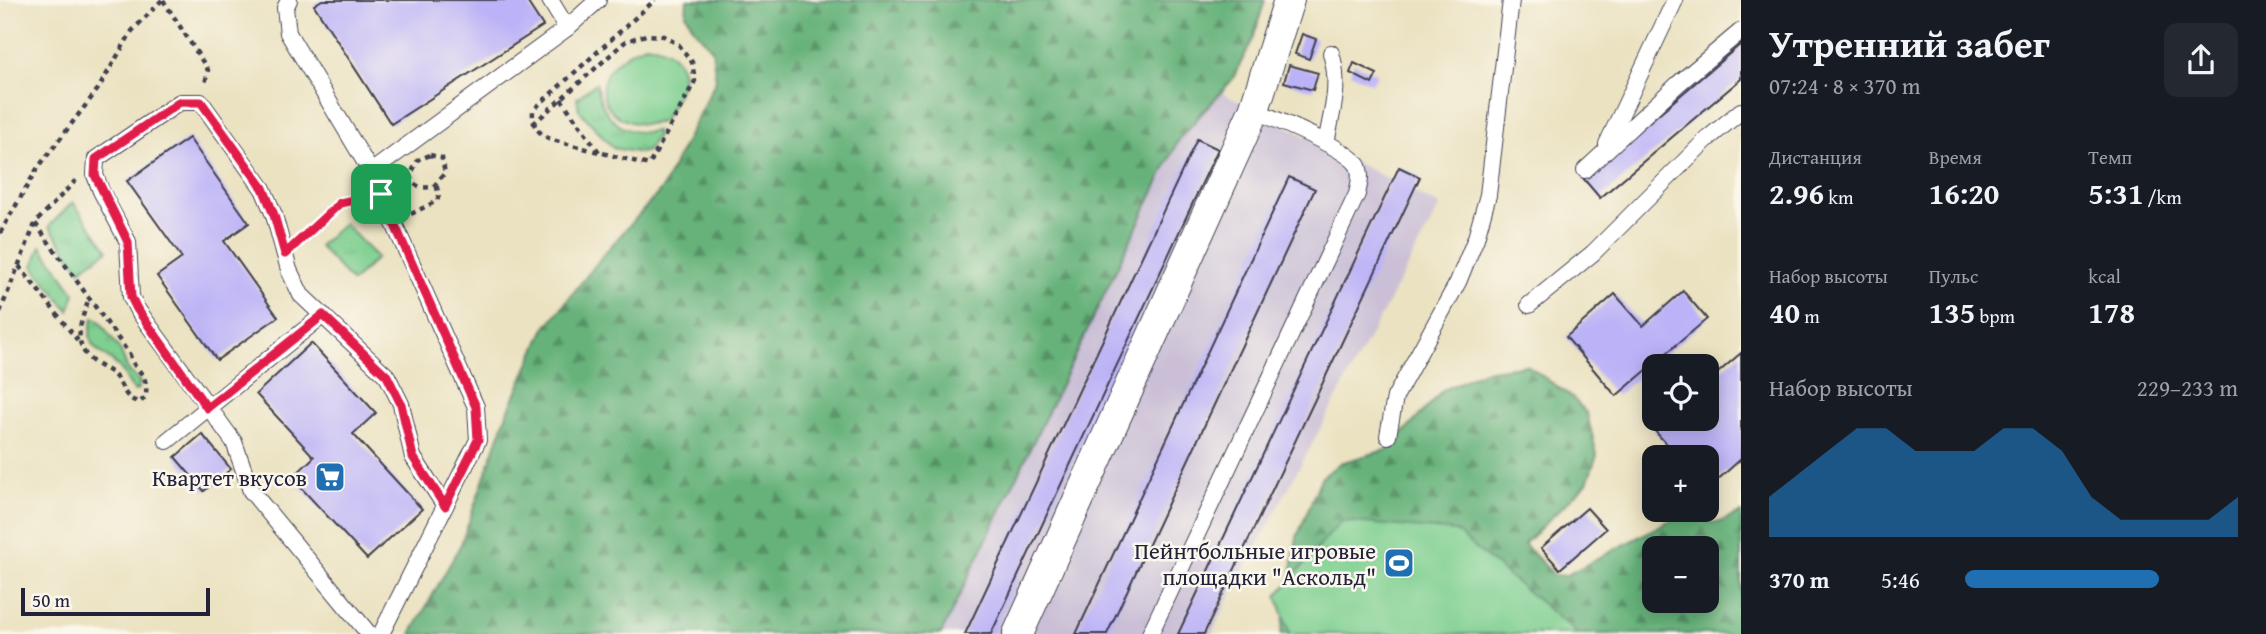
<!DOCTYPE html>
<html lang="ru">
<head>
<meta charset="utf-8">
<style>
	:root { --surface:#171b24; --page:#242831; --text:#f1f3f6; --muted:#9ea1a6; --accent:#1f6fb2 }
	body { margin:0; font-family:"Gentium Book Plus",serif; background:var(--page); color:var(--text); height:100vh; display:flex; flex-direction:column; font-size:26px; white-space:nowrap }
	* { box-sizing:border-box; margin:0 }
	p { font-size:23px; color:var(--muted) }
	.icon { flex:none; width:38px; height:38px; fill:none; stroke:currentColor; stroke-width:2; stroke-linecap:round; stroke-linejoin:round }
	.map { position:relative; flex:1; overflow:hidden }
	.panel { display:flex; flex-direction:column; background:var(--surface); width:525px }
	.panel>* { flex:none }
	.buttons { position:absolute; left:1642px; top:354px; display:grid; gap:14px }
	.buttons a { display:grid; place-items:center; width:77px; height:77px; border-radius:14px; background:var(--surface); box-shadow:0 4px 18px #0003; font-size:35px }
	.scale { position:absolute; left:21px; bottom:18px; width:189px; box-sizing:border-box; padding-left:7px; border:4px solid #22223b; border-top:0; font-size:19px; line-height:24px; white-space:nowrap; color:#22223b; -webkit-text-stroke:5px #fbf7ec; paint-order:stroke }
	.pin { position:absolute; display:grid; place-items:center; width:60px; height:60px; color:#fff; margin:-30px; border-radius:14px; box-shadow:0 4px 10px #0006 }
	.round { display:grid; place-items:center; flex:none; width:74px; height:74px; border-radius:14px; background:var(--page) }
	.headline { display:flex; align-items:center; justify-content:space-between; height:119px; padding:0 28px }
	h1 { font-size:38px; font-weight:700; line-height:52px }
	.stats { display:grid; grid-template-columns:repeat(3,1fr); gap:10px; height:119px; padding:7px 28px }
	.stats div { display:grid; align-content:center }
	.stats b { font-size:30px; font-weight:700 }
	.stats small { font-size:19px; font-weight:400 }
	.stats p { font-size:19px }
	.chart { height:196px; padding:14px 28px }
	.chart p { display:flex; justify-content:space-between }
	.chart svg { width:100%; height:126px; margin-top:7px; fill:var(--accent); opacity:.7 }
	ul { padding:0 28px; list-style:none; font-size:23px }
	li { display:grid; grid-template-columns:112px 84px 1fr; align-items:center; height:52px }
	li i { height:18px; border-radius:9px; background:var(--accent) }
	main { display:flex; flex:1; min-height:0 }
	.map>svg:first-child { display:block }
	.industrial { fill:#cabfd6 }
	.grass { fill:url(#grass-tufts); stroke:#507866; stroke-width:2 }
	.forest { fill:url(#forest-firs); stroke:#446a5a; stroke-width:2; fill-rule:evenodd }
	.pitch { fill:#7ecf90; stroke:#507866; stroke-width:2 }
	.building { fill:#bcb2f7 }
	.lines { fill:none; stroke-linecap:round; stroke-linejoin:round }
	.lane-casing { stroke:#403f4f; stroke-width:18 }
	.street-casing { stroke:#403f4f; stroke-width:32 }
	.path { stroke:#403f4f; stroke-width:4.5; stroke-dasharray:5 5; stroke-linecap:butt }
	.lane { stroke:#fff; stroke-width:16 }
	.street { stroke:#fff; stroke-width:30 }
	.route-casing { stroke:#fff; stroke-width:14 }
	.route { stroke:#e11d48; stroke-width:9 }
	.labels { text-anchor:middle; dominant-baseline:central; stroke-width:5; stroke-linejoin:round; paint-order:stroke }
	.poi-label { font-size:23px; fill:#22223b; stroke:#fbf7ec; text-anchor:end }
</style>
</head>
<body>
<main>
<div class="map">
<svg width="1741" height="634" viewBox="0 0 1741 634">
	<defs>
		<pattern id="grass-tufts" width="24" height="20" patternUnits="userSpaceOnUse" patternTransform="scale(1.75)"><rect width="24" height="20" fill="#7ecf90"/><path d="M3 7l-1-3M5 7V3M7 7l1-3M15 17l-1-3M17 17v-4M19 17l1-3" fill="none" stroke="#6db17d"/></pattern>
		<pattern id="forest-firs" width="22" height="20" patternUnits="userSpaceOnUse" patternTransform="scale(1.75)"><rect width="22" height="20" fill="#66b27a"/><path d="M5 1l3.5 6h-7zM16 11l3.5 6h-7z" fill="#549065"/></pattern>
	</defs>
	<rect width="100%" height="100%" fill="#fbf7ec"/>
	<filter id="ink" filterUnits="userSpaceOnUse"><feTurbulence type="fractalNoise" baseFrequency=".0143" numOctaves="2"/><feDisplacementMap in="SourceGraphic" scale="14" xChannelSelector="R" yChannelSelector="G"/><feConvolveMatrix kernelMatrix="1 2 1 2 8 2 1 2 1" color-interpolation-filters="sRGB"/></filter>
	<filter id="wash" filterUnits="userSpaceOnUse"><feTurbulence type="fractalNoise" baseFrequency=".00686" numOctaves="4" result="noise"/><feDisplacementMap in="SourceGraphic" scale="28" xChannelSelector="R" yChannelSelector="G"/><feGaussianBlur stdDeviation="1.57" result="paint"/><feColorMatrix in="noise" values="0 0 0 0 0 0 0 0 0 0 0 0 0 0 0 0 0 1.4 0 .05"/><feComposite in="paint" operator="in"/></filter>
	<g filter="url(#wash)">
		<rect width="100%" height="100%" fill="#ebe2c1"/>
		<polygon class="industrial" points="1201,82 1440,206 1229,598 1212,634 939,634"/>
		<g class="grass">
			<path d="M596,83C601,115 621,138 656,131L657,135L647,151L641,153L613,148L579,110L577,98Z"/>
			<polygon points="73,202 108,250 80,270 49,226"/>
			<polygon points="344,223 377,258 352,282 319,246"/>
			<polygon points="41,246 75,294 69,311 33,266"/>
			<path d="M93,318L98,319L120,350L128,370L140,382L138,389L135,391C127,384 126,374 119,367C100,349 83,351 93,318Z"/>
		</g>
		<g class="forest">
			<polygon points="687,0 1265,0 1253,39 1232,80 1179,139 941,634 411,634 461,544 506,416 544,330 604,254 662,189 716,80 712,49 694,29 686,14"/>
			<path d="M1527,365L1573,398L1587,414L1597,455L1587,483L1524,544L1554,575L1565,576L1680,515L1717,523L1741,513V634H1281L1297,537L1321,478L1340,463L1389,449L1443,390L1484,371ZM1654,548H1706V600H1654Z"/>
		</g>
		<g class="pitch">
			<path d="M646,45C659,46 668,49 676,59C693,78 673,102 663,121C638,131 599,116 603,85C605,66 630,50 646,45Z"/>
			<polygon points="1341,521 1455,531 1578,634 1290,634 1277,596"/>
		</g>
		<g id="blocks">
			<g class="building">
				<polygon points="322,0 526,0 543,26 391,124 314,5"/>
				<polygon points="1302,34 1316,39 1309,59 1295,54"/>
				<polygon points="1741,44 1741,79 1600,198 1583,178"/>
				<polygon points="1354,63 1377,74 1372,84 1350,73"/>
				<polygon points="1289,65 1318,73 1313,90 1284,82"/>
				<polygon points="189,138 249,223 224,241 278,317 217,360 157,276 182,258 127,181"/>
				<polygon points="1197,139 1218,149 991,634 965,634"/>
				<polygon points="1399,167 1420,177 1204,634 1178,634"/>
				<polygon points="1289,177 1315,189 1107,634 1076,634"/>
				<polygon points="1683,291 1707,319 1616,396 1566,337 1615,294 1643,326"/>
				<polygon points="311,343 376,413 353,434 422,509 367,559 292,478 314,457 256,394"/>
				<polygon points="1741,353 1741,459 1706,490 1706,457 1678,457 1654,430 1667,418 1706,418 1706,383"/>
				<polygon points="202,434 231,469 204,491 175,457"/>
				<polygon points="1587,508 1606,529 1560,569 1541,548"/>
			</g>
		</g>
	</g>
	<g filter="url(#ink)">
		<use href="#blocks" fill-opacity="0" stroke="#403f4f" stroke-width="2"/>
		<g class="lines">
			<g class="lane-casing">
				<g id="lane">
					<polyline points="289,0 285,8 288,33 371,172"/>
					<polyline points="550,0 567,28"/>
					<path d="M1326,143C1332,111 1341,85 1331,53"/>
					<polyline points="1607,144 1675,0"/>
					<polyline points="1585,170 1678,84 1741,31"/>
					<polyline points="1529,305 1593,253 1706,140 1741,111"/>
					<polyline points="1388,436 1395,397 1458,282 1476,238 1488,195 1511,0"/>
					<polyline points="167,441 323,315"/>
					<polyline points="369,634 251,491 234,442 137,309 131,297 128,242 101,191 95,175 96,159 180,102 201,102 263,189 274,215 289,270 301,295 387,376 401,404 413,457 445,506"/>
					<polyline points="381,634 478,440 476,407 371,172 567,28 598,0"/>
					<path d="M1150,634L1357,194C1359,185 1362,175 1358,166C1348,148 1276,120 1254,110"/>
				</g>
			</g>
			<g class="street-casing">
				<polyline id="street" points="1018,634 1254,110 1289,0"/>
			</g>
			<g class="path">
				<polyline points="163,0 208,70 205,84"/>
				<polyline points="561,99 599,152"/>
				<path d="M533,124L626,41L646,35L664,36L679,45L692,62L695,81L649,165L552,140C537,132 532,127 533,110L655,0"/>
				<path d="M430,155L442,158L445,173L433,187C422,188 414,188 410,176L418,160Z"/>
				<path d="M76,180L35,223L130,355C136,376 148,368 146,397L140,402C123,400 124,385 114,375C108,369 97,366 91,360C71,342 82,319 89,298"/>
				<polyline points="411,214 437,201 439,195 436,184"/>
				<polyline points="0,233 37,169 98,89 132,31 162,0"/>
				<polyline points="299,240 340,203 363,198"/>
				<polyline points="19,266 79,342"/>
				<polyline points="0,312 35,224"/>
			</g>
			<use href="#lane" class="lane"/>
			<use href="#street" class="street"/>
		</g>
	</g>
	<g class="lines" filter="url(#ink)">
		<g class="route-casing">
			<polygon id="route" points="180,102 201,102 263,188 274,215 285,254 340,203 381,194 476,407 478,440 445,506 413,457 401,404 387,376 323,315 207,408 137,309 131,297 128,242 95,175 96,159"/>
		</g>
		<use href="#route" class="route"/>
	</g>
	<defs>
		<g id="supermarket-square" transform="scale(1.575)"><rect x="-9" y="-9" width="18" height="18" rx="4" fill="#1f6fb2" stroke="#fbf7ec"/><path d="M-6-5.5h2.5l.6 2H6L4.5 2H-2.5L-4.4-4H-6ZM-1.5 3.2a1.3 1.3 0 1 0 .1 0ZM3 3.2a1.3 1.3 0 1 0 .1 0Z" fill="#fff"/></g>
		<g id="stadium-square" transform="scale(1.575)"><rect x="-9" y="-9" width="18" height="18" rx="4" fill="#1f6fb2" stroke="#fbf7ec"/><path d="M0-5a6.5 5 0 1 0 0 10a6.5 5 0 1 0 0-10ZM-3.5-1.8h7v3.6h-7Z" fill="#fff"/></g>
	</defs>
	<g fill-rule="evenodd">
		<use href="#supermarket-square" x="330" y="477"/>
		<use href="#stadium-square" x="1399" y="563"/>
	</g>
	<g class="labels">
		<g class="poi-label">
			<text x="307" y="477">Квартет вкусов</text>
			<text x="1376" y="550">Пейнтбольные игровые<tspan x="1376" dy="26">площадки "Аскольд"</tspan></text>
		</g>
	</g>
</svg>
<div class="buttons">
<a><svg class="icon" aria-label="locate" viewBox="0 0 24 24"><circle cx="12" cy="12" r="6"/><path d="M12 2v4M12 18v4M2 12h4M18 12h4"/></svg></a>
<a>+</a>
<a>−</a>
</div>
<div class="scale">50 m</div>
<div class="pin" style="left:381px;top:194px;background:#1e9e55"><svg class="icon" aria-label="arrive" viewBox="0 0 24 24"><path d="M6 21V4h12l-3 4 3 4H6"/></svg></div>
</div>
<section class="panel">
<div class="headline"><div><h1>Утренний забег</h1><p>07:24 · 8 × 370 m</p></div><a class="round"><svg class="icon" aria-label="share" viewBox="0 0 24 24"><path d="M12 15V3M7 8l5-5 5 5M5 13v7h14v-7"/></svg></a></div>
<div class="stats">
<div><p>Дистанция</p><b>2.96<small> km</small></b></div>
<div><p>Время</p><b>16:20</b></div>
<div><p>Темп</p><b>5:31<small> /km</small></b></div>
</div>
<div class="stats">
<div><p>Набор высоты</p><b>40<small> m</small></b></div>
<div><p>Пульс</p><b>135<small> bpm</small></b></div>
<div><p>kcal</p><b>178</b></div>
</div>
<div class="chart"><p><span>Набор высоты</span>229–233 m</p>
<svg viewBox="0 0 160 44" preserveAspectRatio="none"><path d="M0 44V30L10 22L20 14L30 6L40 6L50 14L60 14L70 14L80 6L90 6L100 14L110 30L120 38L130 38L140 38L150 38L160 30V44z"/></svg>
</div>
<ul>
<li><b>370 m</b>5:46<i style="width:71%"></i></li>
</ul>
</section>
</main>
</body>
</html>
